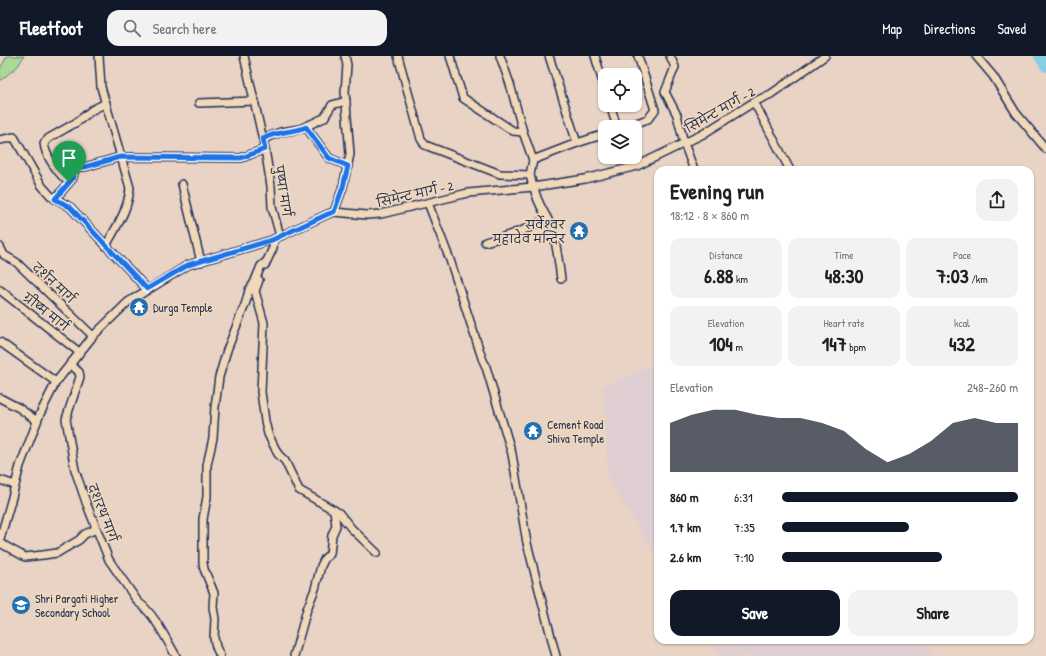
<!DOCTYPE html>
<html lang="en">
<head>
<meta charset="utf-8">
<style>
	:root { --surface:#fff; --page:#f2f2f2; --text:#202124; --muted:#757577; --accent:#111827 }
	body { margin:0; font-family:"Patrick Hand","Playpen Sans Deva",sans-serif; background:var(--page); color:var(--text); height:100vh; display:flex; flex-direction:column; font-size:15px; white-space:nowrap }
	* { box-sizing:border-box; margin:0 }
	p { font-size:13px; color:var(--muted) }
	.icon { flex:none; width:22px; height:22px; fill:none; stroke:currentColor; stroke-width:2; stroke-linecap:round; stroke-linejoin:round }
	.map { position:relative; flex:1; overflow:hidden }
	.sheet { position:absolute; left:654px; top:110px; width:380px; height:478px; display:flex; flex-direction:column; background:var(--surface); border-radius:12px; box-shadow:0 1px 3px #0004 }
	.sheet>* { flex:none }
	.tools { position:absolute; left:598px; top:12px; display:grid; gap:8px }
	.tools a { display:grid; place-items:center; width:44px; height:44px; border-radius:8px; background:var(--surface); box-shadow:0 1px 3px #0004; font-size:20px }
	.pin { position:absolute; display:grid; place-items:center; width:34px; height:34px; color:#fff; margin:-41px -17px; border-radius:50% 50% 50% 0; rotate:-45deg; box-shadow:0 0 4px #0007 }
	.pin .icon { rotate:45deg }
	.round { display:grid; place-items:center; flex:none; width:42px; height:42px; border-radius:12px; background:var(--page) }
	.head { display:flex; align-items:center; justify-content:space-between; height:68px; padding:0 16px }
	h1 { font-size:22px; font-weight:700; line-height:30px }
	.stats { display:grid; grid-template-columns:repeat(3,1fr); gap:6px; height:68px; padding:4px 16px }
	.stats div { display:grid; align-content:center; border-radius:10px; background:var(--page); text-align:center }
	.stats b { font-size:20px; font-weight:700 }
	.stats small { font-size:11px; font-weight:400 }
	.stats p { font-size:11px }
	.chart { height:112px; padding:8px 16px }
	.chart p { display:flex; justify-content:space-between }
	.chart svg { width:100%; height:72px; margin-top:4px; fill:var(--accent); opacity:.7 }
	.button { display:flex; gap:8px; margin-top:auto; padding:8px 16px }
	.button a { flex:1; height:46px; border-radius:12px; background:var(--accent); color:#fff; font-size:16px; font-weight:700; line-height:46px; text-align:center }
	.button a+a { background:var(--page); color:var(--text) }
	ul { padding:0 16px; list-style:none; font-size:13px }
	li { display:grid; grid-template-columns:64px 48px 1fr; align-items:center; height:30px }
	li i { height:10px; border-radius:5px; background:var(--accent) }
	header { display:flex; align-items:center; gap:24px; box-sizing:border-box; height:56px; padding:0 20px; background:var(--accent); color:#fff }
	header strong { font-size:19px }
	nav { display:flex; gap:22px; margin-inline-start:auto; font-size:14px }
	.search { width:280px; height:36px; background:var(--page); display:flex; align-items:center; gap:10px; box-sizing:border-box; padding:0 14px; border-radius:12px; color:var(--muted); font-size:15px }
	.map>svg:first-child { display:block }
	.built { fill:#dfced2 }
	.green { fill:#aad999; stroke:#62847c }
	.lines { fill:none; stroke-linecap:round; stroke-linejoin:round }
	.river { stroke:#85cfe5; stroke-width:10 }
	.street-casing { stroke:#1b2f5e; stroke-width:10 }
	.street { stroke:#f1d8b8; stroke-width:7 }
	.route-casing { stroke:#fff; stroke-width:8 }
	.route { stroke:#1a73e8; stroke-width:5 }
	.labels { text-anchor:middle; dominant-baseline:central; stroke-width:3.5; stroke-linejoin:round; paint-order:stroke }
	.street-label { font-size:12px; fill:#1b2f5e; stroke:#f1d8b8 }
	.poi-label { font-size:12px; fill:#1b2f5e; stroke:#f1d8b8; text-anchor:start }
</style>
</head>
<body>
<header>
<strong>Fleetfoot</strong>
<div class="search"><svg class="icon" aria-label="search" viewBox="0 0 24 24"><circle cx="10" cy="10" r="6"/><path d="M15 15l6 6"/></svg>Search here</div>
<nav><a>Map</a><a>Directions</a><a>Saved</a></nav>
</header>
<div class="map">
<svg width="1046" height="600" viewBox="0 0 1046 600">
	<rect width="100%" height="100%" fill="#e9d3c4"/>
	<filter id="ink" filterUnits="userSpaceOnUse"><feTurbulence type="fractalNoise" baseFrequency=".025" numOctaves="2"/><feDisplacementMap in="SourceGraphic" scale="8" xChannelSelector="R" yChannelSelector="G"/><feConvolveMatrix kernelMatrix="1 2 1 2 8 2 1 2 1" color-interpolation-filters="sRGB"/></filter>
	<g filter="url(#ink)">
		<g class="built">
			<polygon points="658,306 658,503 608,423 604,331"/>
			<polygon points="709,584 924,584 932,600 718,600"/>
		</g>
		<polygon class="green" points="7,0 24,0 18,10 0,25 0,13"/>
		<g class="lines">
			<polyline class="river" points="1039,0 1046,11"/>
			<g class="street-casing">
				<g id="street">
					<path d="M99,0L101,31L130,132C128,155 117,169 106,190"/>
					<polyline points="244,0 265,93 271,130 272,151 280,180"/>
					<polyline points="398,0 421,83 425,89 500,118 530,119"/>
					<polyline points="450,0 463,42 513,75 523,76"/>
					<polyline points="500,0 510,28 523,76 533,104 530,119 533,131"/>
					<polyline points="549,0 577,87 605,78"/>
					<polyline points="595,0 605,33"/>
					<polyline points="670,0 675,11 665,36 677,59 684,87 694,114"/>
					<polyline points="976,0 993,20 1016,57 1046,93"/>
					<polyline points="754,46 790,114"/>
					<polyline points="199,47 255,45"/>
					<polyline points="610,49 617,71"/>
					<polyline points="306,71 329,102 348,110"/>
					<polyline points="625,71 648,63 655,54 638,0"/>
					<polyline points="263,83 281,76 300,73 324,62 332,49 346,45"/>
					<polyline points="0,84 14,81 42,130 51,140 70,151 147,233"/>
					<polyline points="533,104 577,87"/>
					<path d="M69,126C59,119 45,100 44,87L49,82L77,66L92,54L106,47"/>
					<polyline points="182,128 201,206"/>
					<path d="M534,131C536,146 545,156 551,170C556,182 559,209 561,223"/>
					<polyline points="55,143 73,122 74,115 78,111 85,111 120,101 241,102 265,93"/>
					<polyline points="428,147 450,204 482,302 486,311 512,398 527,487 556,600"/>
					<polyline points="334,156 343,131 350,98 345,36 347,9 345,0"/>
					<path d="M485,186C506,180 529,174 547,162"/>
					<polyline points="0,191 4,199 16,206 93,280"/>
					<polyline points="265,209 273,192 274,183"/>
					<polyline points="259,224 255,235 264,267 261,336 265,365 268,378 278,398 285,405 299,434 339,457 351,472 377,497"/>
					<polyline points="0,234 79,296"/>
					<polyline points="0,286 56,326"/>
					<path d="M70,308L79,316L80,321L66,363L75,414L87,449L109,504L138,546C154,557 166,583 176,600"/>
					<polyline points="0,342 19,352 37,365"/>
					<polyline points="0,424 15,429"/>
					<polyline points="0,483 11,445 20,410 40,358 56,326 93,280 128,246 188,209 272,184 328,158 334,156 367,159 381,158 468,137 533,131 585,123 637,110 703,78 754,46 771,38 825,0"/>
					<polyline points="0,487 25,501 43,499 57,497 79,484 85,478 94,474 95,471"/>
					<polyline points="220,600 216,591 214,582 215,563 213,551 214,537 204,513 203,507 203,463 207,441 207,409 213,382 215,351 219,321 227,294 246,246 249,234 254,227 261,210 266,206"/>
					<polyline points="294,600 307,553 315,533 321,510 325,502 330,498 332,479 336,470 334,454"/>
				</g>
			</g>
			<use href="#street" class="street"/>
		</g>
	</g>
	<g class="lines" filter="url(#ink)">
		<g class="route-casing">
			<path id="route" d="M306,71L329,102L348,110L343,131L334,156L328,158L272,184L188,209L147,233L70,151L55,143L73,122L74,115L78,111H85L120,101L241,102L265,93L263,83C276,75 292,77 306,71Z"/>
		</g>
		<use href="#route" class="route"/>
	</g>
	<defs>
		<g id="temple-disc" transform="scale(1)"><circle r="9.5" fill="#1f6fb2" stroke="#f1d8b8"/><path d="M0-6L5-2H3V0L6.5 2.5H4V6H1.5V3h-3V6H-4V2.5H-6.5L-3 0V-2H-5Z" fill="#fff"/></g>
		<g id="school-disc" transform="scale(1)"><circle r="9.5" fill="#1f6fb2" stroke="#f1d8b8"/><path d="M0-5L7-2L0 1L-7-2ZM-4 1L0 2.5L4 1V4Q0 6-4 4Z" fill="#fff"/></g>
	</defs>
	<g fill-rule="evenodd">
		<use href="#temple-disc" x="579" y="175"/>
		<use href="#temple-disc" x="139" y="251"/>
		<use href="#temple-disc" x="533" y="375"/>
		<use href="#school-disc" x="21" y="549"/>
	</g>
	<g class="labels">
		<g class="street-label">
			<text transform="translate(720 54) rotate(-30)">सिमेन्ट मार्ग - 2</text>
			<text transform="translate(283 135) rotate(81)">पुष्पा मार्ग</text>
			<text transform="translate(415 138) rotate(-13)">सिमेन्ट मार्ग - 2</text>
			<text transform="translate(54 227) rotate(43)">दर्शन मार्ग</text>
			<text transform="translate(46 256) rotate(38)">ग्रीष्म मार्ग</text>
			<text transform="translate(103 457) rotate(69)">दशरथ मार्ग</text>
		</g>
		<g class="poi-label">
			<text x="565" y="168" text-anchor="end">सर्वेश्वर<tspan x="565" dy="14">महादेव मन्दिर</tspan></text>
			<text x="153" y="251">Durga Temple</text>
			<text x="547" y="368">Cement Road<tspan x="547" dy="14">Shiva Temple</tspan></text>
			<text x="35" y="542">Shri Pargati Higher<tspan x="35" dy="14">Secondary School</tspan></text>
		</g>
	</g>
</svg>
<div class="tools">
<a><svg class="icon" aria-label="locate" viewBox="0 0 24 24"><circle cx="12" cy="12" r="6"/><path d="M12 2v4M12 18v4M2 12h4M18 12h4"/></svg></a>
<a><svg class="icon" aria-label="layers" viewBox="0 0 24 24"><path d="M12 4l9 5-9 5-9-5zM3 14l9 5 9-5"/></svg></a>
</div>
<div class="pin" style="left:69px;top:126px;background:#1e9e55"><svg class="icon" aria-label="arrive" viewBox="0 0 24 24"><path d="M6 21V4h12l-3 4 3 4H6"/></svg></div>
<section class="sheet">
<div class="head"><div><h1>Evening run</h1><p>18:12 · 8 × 860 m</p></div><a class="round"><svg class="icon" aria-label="share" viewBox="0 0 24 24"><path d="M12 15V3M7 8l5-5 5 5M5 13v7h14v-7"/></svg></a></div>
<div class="stats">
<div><p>Distance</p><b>6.88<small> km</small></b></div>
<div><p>Time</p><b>48:30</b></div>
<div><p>Pace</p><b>7:03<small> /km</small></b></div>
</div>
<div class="stats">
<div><p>Elevation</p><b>104<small> m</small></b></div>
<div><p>Heart rate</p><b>147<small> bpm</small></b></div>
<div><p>kcal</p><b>432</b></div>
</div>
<div class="chart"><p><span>Elevation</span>248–260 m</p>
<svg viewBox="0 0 160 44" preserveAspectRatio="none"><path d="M0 44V14L10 9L20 6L30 6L40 9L50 11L60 11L70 14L80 19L90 30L100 38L110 33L120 25L130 14L140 11L150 14L160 14V44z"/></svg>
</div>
<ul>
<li><b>860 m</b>6:31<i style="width:100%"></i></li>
<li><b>1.7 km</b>7:35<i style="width:54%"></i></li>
<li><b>2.6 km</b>7:10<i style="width:68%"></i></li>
</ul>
<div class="button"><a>Save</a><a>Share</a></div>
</section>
</div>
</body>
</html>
